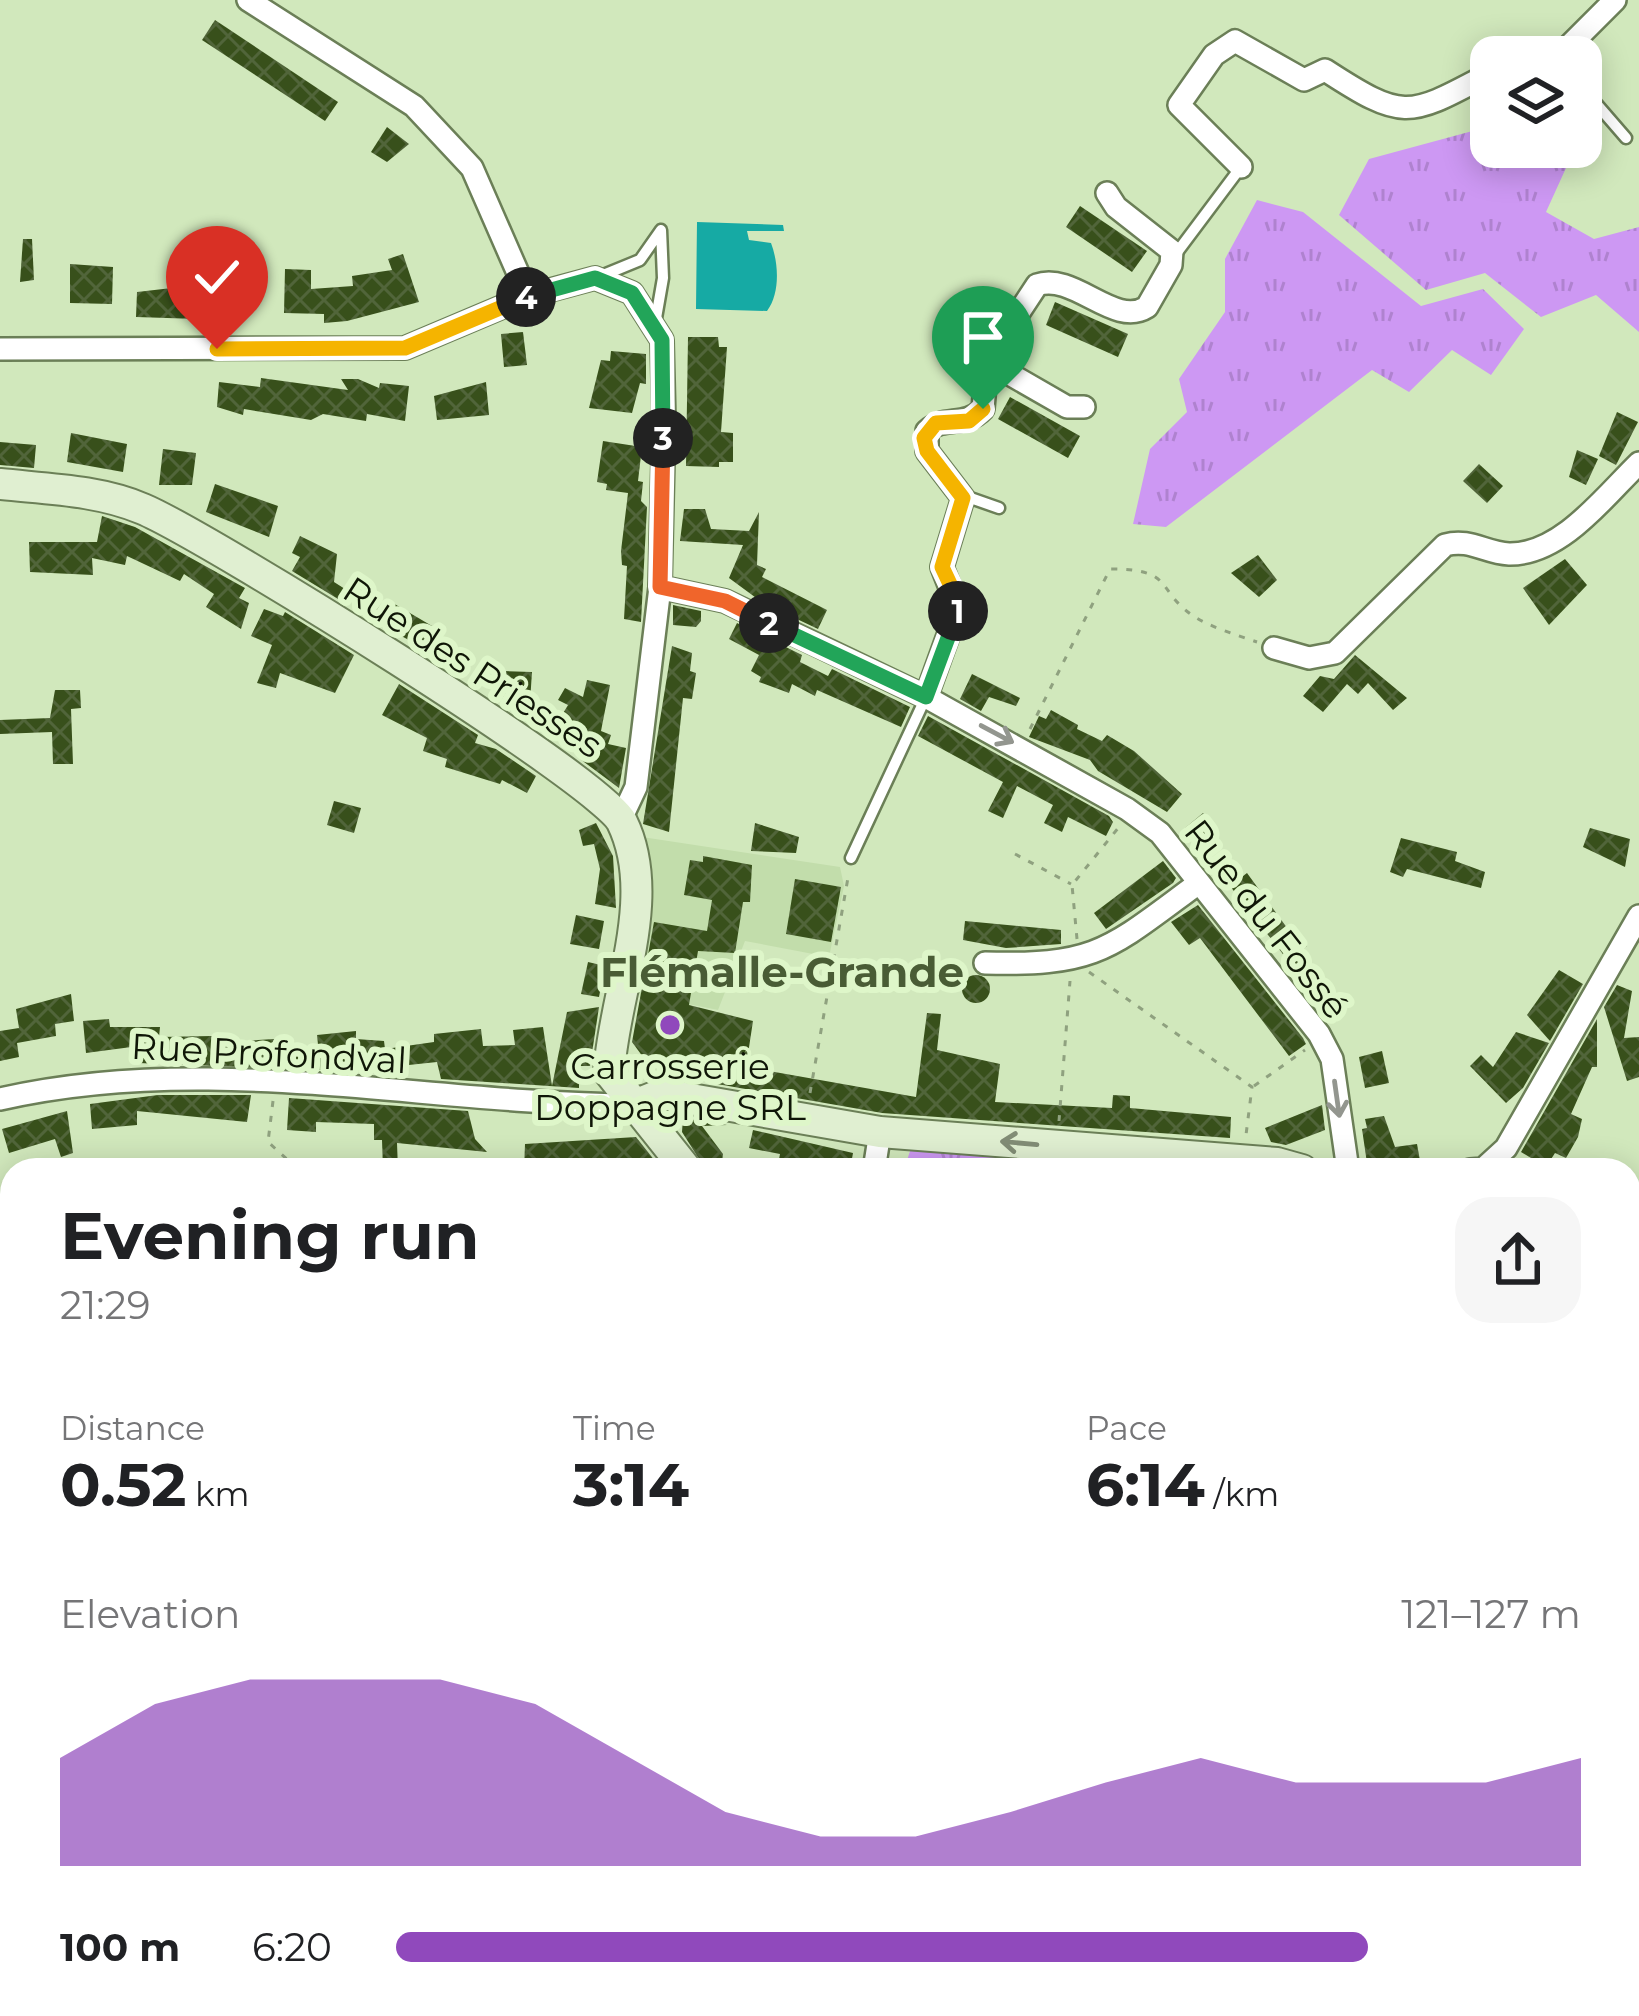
<!DOCTYPE html>
<html lang="en">
<head>
<meta charset="utf-8">
<style>
	:root { --surface:#fff; --page:#f6f6f6; --text:#202124; --muted:#757577; --accent:#9049bc }
	body { margin:0; font-family:Montserrat,sans-serif; background:var(--page); color:var(--text); height:100vh; display:flex; flex-direction:column; font-size:45px; white-space:nowrap }
	* { box-sizing:border-box; margin:0 }
	p { font-size:39px; color:var(--muted) }
	.icon { flex:none; width:66px; height:66px; fill:none; stroke:currentColor; stroke-width:2; stroke-linecap:round; stroke-linejoin:round }
	.map { position:relative; flex:1; overflow:hidden }
	.panel { position:absolute; left:0px; top:1158px; width:1641px; height:858px; display:flex; flex-direction:column; background:var(--surface); border-radius:36px 36px 0 0; box-shadow:0 6px 30px #0003 }
	.panel>* { flex:none }
	.controls { position:absolute; left:1470px; top:36px; display:grid; gap:24px }
	.controls a { display:grid; place-items:center; width:132px; height:132px; border-radius:24px; background:var(--surface); box-shadow:0 6px 30px #0003; font-size:60px }
	.pin { position:absolute; display:grid; place-items:center; width:102px; height:102px; color:#fff; margin:-123px -51px; border-radius:50% 50% 50% 0; rotate:-45deg; box-shadow:0 0 12px #0007 }
	.pin .icon { rotate:45deg }
	.km { position:absolute; width:60px; height:60px; margin:-30px; border-radius:50%; background:#222; color:#fff; font-size:33px; line-height:60px; text-align:center }
	.round { display:grid; place-items:center; flex:none; width:126px; height:126px; border-radius:36px; background:var(--page) }
	.head { display:flex; align-items:center; justify-content:space-between; height:204px; padding:0 60px }
	h1 { font-size:66px; font-weight:700; line-height:90px }
	.stats { display:grid; grid-template-columns:repeat(3,1fr); gap:18px; height:204px; padding:12px 60px }
	.stats div { display:grid; align-content:center }
	.stats b { font-size:60px; font-weight:700 }
	.stats small { font-size:33px; font-weight:400 }
	.stats p { font-size:33px }
	.chart { height:336px; padding:24px 60px }
	.chart p { display:flex; justify-content:space-between }
	.chart svg { width:100%; height:216px; margin-top:12px; fill:var(--accent); opacity:.7 }
	ul { padding:0 60px; list-style:none; font-size:39px }
	li { display:grid; grid-template-columns:192px 144px 1fr; align-items:center; height:90px }
	li i { height:30px; border-radius:15px; background:var(--accent) }
	.map>svg:first-child { display:block }
	.built { fill:#c2ddab }
	.grass { fill:url(#grass-tufts) }
	.water { fill:#16aaa4 }
	.building { fill:url(#building-cross-hatch) }
	.lines { fill:none; stroke-linecap:round; stroke-linejoin:round }
	.lane-casing { stroke:#6b7f57; stroke-width:15 }
	.street-casing { stroke:#6b7f57; stroke-width:26 }
	.secondary-casing { stroke:#6b7f57; stroke-width:34 }
	.path { stroke:#8fa17f; stroke-width:3; stroke-dasharray:6 9; stroke-linecap:butt }
	.lane { stroke:#fff; stroke-width:10 }
	.street { stroke:#fff; stroke-width:21 }
	.secondary { stroke:#e0efd1; stroke-width:30 }
	.oneway { stroke:#93968f }
	.oneway2 { stroke:#828d76 }
	.split-1-casing { stroke:#fff; stroke-width:24 }
	.split-2-casing { stroke:#fff; stroke-width:24 }
	.split-3-casing { stroke:#fff; stroke-width:24 }
	.split-4-casing { stroke:#fff; stroke-width:24 }
	.split-5-casing { stroke:#fff; stroke-width:24 }
	.split-1 { stroke:#f5b400; stroke-width:15 }
	.split-2 { stroke:#22a559; stroke-width:15 }
	.split-3 { stroke:#f0652b; stroke-width:15 }
	.split-4 { stroke:#22a559; stroke-width:15 }
	.split-5 { stroke:#f5b400; stroke-width:15 }
	.poi-dot { fill:#9049bc; stroke:#def6c9; stroke-width:4.5 }
	.labels { text-anchor:middle; dominant-baseline:central; stroke-width:12; stroke-linejoin:round; paint-order:stroke }
	.street-label { font-size:36px; fill:#0f1607; stroke:#def6c9 }
	.poi-label { font-size:36px; fill:#0f1607; stroke:#def6c9 }
	.quarter-label { font-size:42px; font-weight:bold; fill:#495c35; stroke:#def6c9 }
</style>
</head>
<body>
<div class="map">
<svg width="1639" height="2016" viewBox="0 0 1639 2016">
	<defs>
		<pattern id="grass-tufts" width="24" height="20" patternUnits="userSpaceOnUse" patternTransform="scale(3)"><rect width="24" height="20" fill="#cd98f3"/><path d="M3 7l-1-3M5 7V3M7 7l1-3M15 17l-1-3M17 17v-4M19 17l1-3" fill="none" stroke="#af82cf"/></pattern>
		<pattern id="building-cross-hatch" width="8" height="8" patternUnits="userSpaceOnUse" patternTransform="scale(3)"><rect width="8" height="8" fill="#38501b"/><path d="M0 0l8 8M0 8l8-8" fill="none" stroke="#51653a"/></pattern>
	</defs>
	<rect width="100%" height="100%" fill="#d1e8bc"/>
	<polygon class="built" points="642,837 840,867 844,886 829,957 745,941 718,1010 633,993 652,886"/>
	<g class="grass">
		<polygon points="1491,126 1491,147 1544,147 1566,168 1546,212 1594,239 1639,227 1639,332 1596,295 1541,317 1485,273 1426,290 1339,215 1369,159"/>
		<polygon points="1257,200 1303,212 1421,306 1483,289 1524,329 1491,375 1452,350 1409,392 1372,370 1166,527 1133,524 1150,449 1187,412 1179,379 1225,312 1225,259"/>
		<polygon points="911,1148 1097,1165 1099,1170 904,1170"/>
	</g>
	<path class="water" d="M697,222L783,225L784,231H747L749,240L771,243C779,264 780,294 767,311L696,309Z"/>
	<g class="building">
		<polygon points="215,20 338,102 325,121 202,40"/>
		<polygon points="387,127 409,144 387,162 371,152"/>
		<polygon points="1080,206 1147,251 1132,272 1066,227"/>
		<polygon points="23,239 32,239 34,280 20,282"/>
		<polygon points="198,252 209,252 211,285 229,285 229,320 136,317 137,292 198,285"/>
		<polygon points="403,254 419,302 347,321 324,323 324,314 284,313 285,269 311,270 311,289 353,286 352,276 392,270 388,259"/>
		<polygon points="70,264 113,267 112,304 70,303"/>
		<polygon points="1055,302 1128,334 1118,357 1046,325"/>
		<polygon points="523,332 527,365 504,367 501,334"/>
		<polygon points="688,337 718,337 719,347 727,347 721,432 733,433 733,462 719,462 719,467 686,466"/>
		<polygon points="611,351 646,354 646,384 640,383 632,413 589,408 601,360 610,361"/>
		<polygon points="261,378 348,390 341,379 358,379 379,388 380,383 409,386 405,421 367,414 366,421 323,414 311,420 244,409 243,415 217,407 219,382 260,387"/>
		<polygon points="486,382 489,415 437,420 434,396"/>
		<polygon points="1010,397 1080,436 1068,458 998,419"/>
		<polygon points="1617,412 1638,422 1616,465 1599,456"/>
		<polygon points="71,433 127,444 123,472 67,462"/>
		<polygon points="603,441 642,447 638,481 643,482 641,501 647,507 641,622 624,619 627,566 622,565 621,551 628,493 606,490 607,484 597,482"/>
		<polygon points="0,442 36,445 34,468 0,465"/>
		<polygon points="163,449 196,453 192,485 159,485"/>
		<polygon points="1577,450 1598,459 1586,485 1569,477"/>
		<polygon points="1479,464 1503,486 1487,503 1463,481"/>
		<polygon points="215,484 278,506 269,537 206,512"/>
		<polygon points="684,509 705,509 711,529 749,531 759,512 757,565 766,569 762,577 827,610 818,629 763,603 729,578 743,545 680,541"/>
		<polygon points="102,516 135,527 245,588 239,598 249,603 241,629 206,607 214,594 184,574 180,581 127,556 125,565 92,558 93,575 30,572 29,542 97,542"/>
		<polygon points="300,536 337,554 334,582 345,589 338,599 292,571 300,557 292,553"/>
		<polygon points="1258,555 1277,580 1259,597 1231,573"/>
		<polygon points="1565,559 1587,585 1549,625 1523,588"/>
		<polygon points="386,599 444,633 431,652 368,618"/>
		<polygon points="673,605 701,611 701,621 696,627 673,625"/>
		<polygon points="264,609 283,616 285,612 354,655 335,693 280,673 276,688 257,683 272,645 251,636"/>
		<polygon points="737,623 802,655 800,662 828,676 832,669 910,707 901,727 817,690 815,696 792,684 789,693 759,682 761,677 751,671 759,655 729,639"/>
		<polygon points="672,646 692,653 690,671 696,673 692,699 683,698 669,832 643,824"/>
		<polygon points="1355,655 1407,698 1393,710 1368,683 1358,694 1347,684 1323,712 1303,696 1320,676 1334,679"/>
		<polygon points="504,671 532,672 530,702 502,701"/>
		<polygon points="972,674 1020,698 1016,706 989,697 981,711 960,699"/>
		<polygon points="587,680 610,685 601,731 611,735 608,744 626,748 619,788 580,759 582,753 550,735 568,705 558,700 565,688 583,697"/>
		<polygon points="399,684 478,735 475,743 496,749 536,776 527,793 502,780 500,784 445,767 447,759 423,751 427,738 382,715"/>
		<polygon points="55,690 80,690 81,708 71,709 73,764 53,764 52,732 0,734 0,720 50,718"/>
		<polygon points="1051,710 1078,725 1077,729 1102,741 1107,735 1134,751 1182,794 1167,812 1098,771 1090,760 1029,737 1039,716 1046,719"/>
		<polygon points="928,716 1109,816 1113,822 1106,836 1068,817 1062,832 1044,823 1053,805 1017,786 1003,818 988,811 1003,782 918,736"/>
		<polygon points="334,801 361,808 354,833 327,825"/>
		<polygon points="1203,813 1216,830 1202,851 1185,828"/>
		<polygon points="596,823 613,856 616,908 595,904 600,869 594,844 583,846 579,830"/>
		<polygon points="755,823 799,837 796,853 751,851"/>
		<polygon points="1590,828 1630,839 1625,867 1583,847"/>
		<polygon points="1401,838 1457,852 1455,861 1485,872 1481,888 1407,869 1403,877 1390,872"/>
		<polygon points="703,856 752,865 750,902 743,902 735,953 698,951 689,1005 753,1021 746,1067 916,1097 927,1013 941,1014 937,1050 1000,1064 995,1102 1112,1108 1113,1095 1130,1096 1130,1108 1231,1117 1230,1138 882,1113 700,1081 702,1067 643,1057 632,1042 654,922 707,931 712,900 684,895 690,860 703,862"/>
		<polygon points="1163,861 1176,878 1173,883 1106,929 1094,913"/>
		<polygon points="1247,873 1293,936 1298,933 1307,946 1301,951 1320,977 1307,985 1230,886"/>
		<polygon points="795,879 841,887 831,942 786,934"/>
		<polygon points="1198,905 1303,1038 1306,1044 1289,1056 1200,938 1189,945 1171,922"/>
		<polygon points="576,915 604,921 599,949 570,944"/>
		<polygon points="965,921 1061,930 1061,944 1006,948 963,940"/>
		<polygon points="588,962 605,966 599,997 581,994"/>
		<polygon points="1559,970 1583,984 1550,1041 1527,1015"/>
		<circle cx="976" cy="989" r="14"/>
		<polygon points="1617,985 1632,991 1624,1038 1639,1037 1639,1077 1627,1081 1604,1007"/>
		<polygon points="71,994 74,1021 55,1024 56,1036 17,1043 19,1057 0,1061 0,1031 19,1028 16,1009"/>
		<polygon points="599,1007 590,1066 579,1066 579,1088 441,1079 437,1062 352,1071 138,1063 139,1046 86,1053 83,1021 109,1019 110,1027 160,1027 159,1037 212,1036 212,1043 290,1038 290,1053 319,1054 317,1035 356,1031 356,1039 384,1041 385,1049 434,1042 434,1034 481,1029 483,1046 515,1045 513,1030 543,1027 552,1086 567,1012"/>
		<polygon points="1597,1019 1597,1067 1592,1067 1571,1114 1582,1119 1578,1137 1566,1158 1555,1153 1546,1167 1521,1152"/>
		<polygon points="1516,1032 1549,1043 1523,1088 1506,1103 1470,1066 1481,1055 1493,1067"/>
		<polygon points="1382,1051 1389,1083 1365,1088 1359,1057"/>
		<polygon points="158,1095 251,1095 247,1122 137,1111 137,1125 92,1129 90,1104"/>
		<polygon points="289,1098 468,1111 475,1139 487,1152 397,1143 398,1170 383,1170 382,1140 374,1140 374,1124 316,1122 316,1132 287,1130"/>
		<polygon points="1322,1105 1325,1130 1286,1145 1271,1142 1265,1128"/>
		<polygon points="67,1111 73,1153 61,1157 55,1139 9,1153 2,1129"/>
		<polygon points="1384,1116 1395,1147 1417,1144 1421,1166 1368,1170 1362,1129 1367,1128 1365,1119"/>
		<polygon points="683,1118 727,1125 702,1126 723,1154 721,1170 706,1170 682,1132"/>
		<polygon points="753,1130 853,1153 850,1170 777,1170 780,1154 749,1148"/>
		<polygon points="636,1137 659,1166 568,1170 568,1165 524,1170 525,1144"/>
	</g>
	<g class="lines">
		<g class="lane-casing">
			<g id="lane">
				<polyline points="1581,86 1626,138"/>
				<polyline points="1175,255 1241,167"/>
				<polyline points="601,276 640,260 661,230 663,278 655,324"/>
				<polyline points="962,495 999,508"/>
				<polyline points="851,858 926,697"/>
				<polyline points="1629,1218 1639,1218"/>
			</g>
		</g>
		<g class="street-casing">
			<g id="street">
				<polyline points="248,0 414,106 472,168 528,296"/>
				<polyline points="1517,57 1524,52 1535,57"/>
				<polyline points="1558,57 1615,0"/>
				<path d="M1241,167L1179,105L1214,55L1235,41L1304,80L1325,70C1405,122 1408,117 1491,73"/>
				<polyline points="0,349 405,348 528,296 595,278 632,293 662,340 664,419 660,587 636,787 621,819"/>
				<polyline points="987,361 1067,407 1084,407"/>
				<polyline points="660,587 725,601 926,697 1127,809 1160,833 1319,1034 1332,1059 1348,1170"/>
				<path d="M1274,648L1309,658L1335,653L1445,545C1470,538 1485,553 1509,554C1561,555 1605,496 1639,463"/>
				<path d="M926,697L958,608L942,567L963,498L927,451V431C944,415 965,428 983,409L987,361L1037,285C1074,272 1114,328 1147,307L1171,265L1172,251L1116,207L1107,193"/>
				<path d="M985,963C1097,966 1109,949 1196,885"/>
				<path d="M0,1099C210,1051 422,1104 635,1105"/>
				<polyline points="874,1170 880,1132"/>
				<polyline points="1470,1170 1483,1169 1506,1148 1639,916"/>
				<polyline points="1629,1652 1639,1649"/>
				<polyline points="1629,1916 1639,1925"/>
				<polyline points="1320,2004 1326,2016"/>
			</g>
		</g>
		<g class="secondary-casing">
			<g id="secondary">
				<path d="M0,484C47,489 99,490 143,509C205,535 602,781 622,822C659,898 614,992 609,1072L687,1170"/>
				<polyline points="635,1105 662,1094 880,1132 1277,1163 1302,1170"/>
				<polyline points="1629,1595 1639,1601"/>
				<polyline points="843,2016 845,2004"/>
			</g>
		</g>
		<g class="path">
			<path d="M1030,729L1110,569C1175,569 1155,589 1192,615C1209,627 1237,635 1257,642"/>
			<polyline points="1015,854 1071,884"/>
			<polyline points="1077,939 1072,885 1119,827"/>
			<polyline points="1089,972 1252,1087 1246,1135"/>
			<polyline points="1254,1086 1305,1050"/>
			<polyline points="810,1093 849,872"/>
			<polyline points="273,1101 268,1142 299,1170"/>
			<polyline points="1059,1121 1070,981"/>
			<polyline points="0,1779 12,1771"/>
		</g>
		<use href="#lane" class="lane"/>
		<use href="#street" class="street"/>
		<use href="#secondary" class="secondary"/>
	</g>
	<defs><path id="oneway-shaft" d="M-6 0H5M1.5-3L5.5 0L1.5 3" fill="none" stroke-width="1.6" stroke-linecap="round" stroke-linejoin="round" transform="scale(3)"/></defs>
	<g class="oneway">
		<use href="#oneway-shaft" transform="translate(997 734) rotate(28)"/>
		<use href="#oneway-shaft" transform="translate(1337 1099) rotate(82)"/>
	</g>
	<use class="oneway2" href="#oneway-shaft" transform="translate(1019 1143) rotate(-175)"/>
	<g class="lines">
		<g class="split-1-casing">
			<polyline id="split-1" points="958,611 958,601 942,567 963,498 927,451 924,438 936,423 969,421 983,409"/>
		</g>
		<g class="split-2-casing">
			<polyline id="split-2" points="769,623 926,697 958,611"/>
		</g>
		<g class="split-3-casing">
			<polyline id="split-3" points="663,438 660,587 725,601 769,623"/>
		</g>
		<g class="split-4-casing">
			<polyline id="split-4" points="526,297 595,278 632,293 662,340 663,438"/>
		</g>
		<g class="split-5-casing">
			<polyline id="split-5" points="217,349 405,348 526,297"/>
		</g>
		<use href="#split-1" class="split-1"/>
		<use href="#split-2" class="split-2"/>
		<use href="#split-3" class="split-3"/>
		<use href="#split-4" class="split-4"/>
		<use href="#split-5" class="split-5"/>
	</g>
	<circle class="poi-dot" cx="670" cy="1025" r="12"/>
	<g class="labels">
		<g class="street-label">
			<text transform="translate(473 667) rotate(33)">Rue des Priesses</text>
			<text transform="translate(1267 919) rotate(52)">Rue du Fossé</text>
			<text transform="translate(269 1053) rotate(3)">Rue Profondval</text>
		</g>
		<g class="poi-label">
			<text x="670" y="1066">Carrosserie<tspan x="670" dy="41">Doppagne SRL</tspan></text>
		</g>
		<g class="quarter-label">
			<text x="782" y="972">Flémalle-Grande</text>
		</g>
	</g>
</svg>
<div class="controls">
<a><svg class="icon" aria-label="layers" viewBox="0 0 24 24"><path d="M12 4l9 5-9 5-9-5zM3 14l9 5 9-5"/></svg></a>
</div>
<div class="pin" style="left:983px;top:409px;background:#1e9e55"><svg class="icon" aria-label="arrive" viewBox="0 0 24 24"><path d="M6 21V4h12l-3 4 3 4H6"/></svg></div>
<div class="pin" style="left:217px;top:349px;background:#d93025"><svg class="icon" aria-label="check" viewBox="0 0 24 24"><path d="M5 12l5 5 9-10"/></svg></div>
<b class="km" style="left:958px;top:611px">1</b>
<b class="km" style="left:769px;top:623px">2</b>
<b class="km" style="left:663px;top:438px">3</b>
<b class="km" style="left:526px;top:297px">4</b>
<section class="panel">
<div class="head"><div><h1>Evening run</h1><p>21:29</p></div><a class="round"><svg class="icon" aria-label="share" viewBox="0 0 24 24"><path d="M12 15V3M7 8l5-5 5 5M5 13v7h14v-7"/></svg></a></div>
<div class="stats">
<div><p>Distance</p><b>0.52<small> km</small></b></div>
<div><p>Time</p><b>3:14</b></div>
<div><p>Pace</p><b>6:14<small> /km</small></b></div>
</div>
<div class="chart"><p><span>Elevation</span>121–127 m</p>
<svg viewBox="0 0 160 44" preserveAspectRatio="none"><path d="M0 44V22L10 11L20 6L30 6L40 6L50 11L60 22L70 33L80 38L90 38L100 33L110 27L120 22L130 27L140 27L150 27L160 22V44z"/></svg>
</div>
<ul>
<li><b>100 m</b>6:20<i style="width:82%"></i></li>
</ul>
</section>
</div>
</body>
</html>
